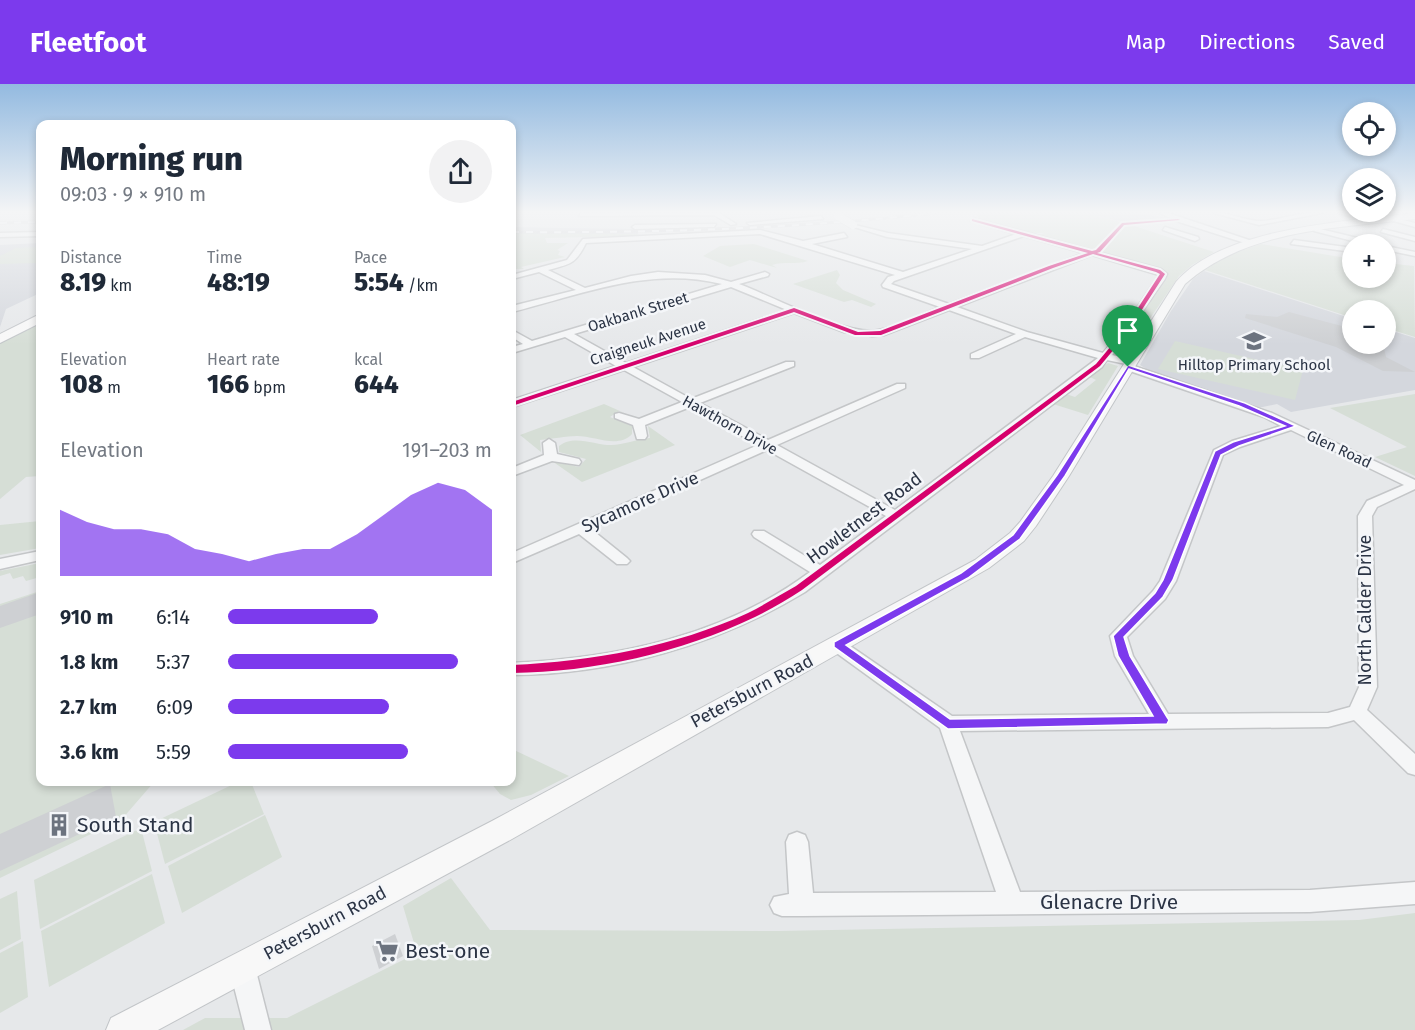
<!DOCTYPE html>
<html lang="en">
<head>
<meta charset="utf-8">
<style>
	:root { --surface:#fff; --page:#f2f2f3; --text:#1f2937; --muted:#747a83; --accent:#7c3aed }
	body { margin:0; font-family:"Fira Sans",sans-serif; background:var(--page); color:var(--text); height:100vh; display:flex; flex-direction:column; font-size:22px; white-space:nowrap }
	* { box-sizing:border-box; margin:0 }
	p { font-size:20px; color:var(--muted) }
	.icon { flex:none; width:33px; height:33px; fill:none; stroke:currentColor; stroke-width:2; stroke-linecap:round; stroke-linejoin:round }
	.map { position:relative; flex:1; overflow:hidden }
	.side { position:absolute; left:36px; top:36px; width:480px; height:666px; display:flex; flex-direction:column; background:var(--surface); border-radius:12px; box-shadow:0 3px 9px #0003 }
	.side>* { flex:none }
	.fabs { position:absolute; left:1342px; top:18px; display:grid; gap:12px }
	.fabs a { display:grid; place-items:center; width:54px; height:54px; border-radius:50%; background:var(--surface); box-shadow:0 3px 9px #0003; font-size:30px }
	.pin { position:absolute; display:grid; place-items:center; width:51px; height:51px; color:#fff; margin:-62px -26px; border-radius:50% 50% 50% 0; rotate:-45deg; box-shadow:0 0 6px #0007 }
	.pin .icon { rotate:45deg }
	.round { display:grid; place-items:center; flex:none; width:63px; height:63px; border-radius:32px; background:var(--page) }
	.headline { display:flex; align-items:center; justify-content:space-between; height:102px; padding:0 24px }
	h1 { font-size:33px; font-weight:800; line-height:45px }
	.metrics { display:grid; grid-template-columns:repeat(3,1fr); gap:9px; height:102px; padding:6px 24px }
	.metrics div { display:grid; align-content:center }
	.metrics b { font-size:26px; font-weight:800 }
	.metrics small { font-size:16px; font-weight:400 }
	.metrics p { font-size:16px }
	.chart { height:168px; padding:12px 24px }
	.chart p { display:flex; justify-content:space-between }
	.chart svg { width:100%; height:108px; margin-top:6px; fill:var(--accent); opacity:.7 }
	ul { padding:0 24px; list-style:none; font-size:20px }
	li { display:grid; grid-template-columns:96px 72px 1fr; align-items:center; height:45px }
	li i { height:15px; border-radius:8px; background:var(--accent) }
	header { display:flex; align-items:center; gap:36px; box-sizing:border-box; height:84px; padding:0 30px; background:var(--accent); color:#fff }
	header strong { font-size:28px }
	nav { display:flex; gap:33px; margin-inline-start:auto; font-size:21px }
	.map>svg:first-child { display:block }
	.built { fill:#d4d7dd }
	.green { fill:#d6ded6 }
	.building { fill:#ced0d3 }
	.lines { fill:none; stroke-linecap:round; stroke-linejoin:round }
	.minor-casing { stroke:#c4c6c8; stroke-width:3 }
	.major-casing { stroke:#c2c5c8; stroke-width:2 }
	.minor { fill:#f5f6f7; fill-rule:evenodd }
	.major { fill:#f8f8f8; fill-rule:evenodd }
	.rail-casing { stroke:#cecfd2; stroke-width:3 }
	.rail { stroke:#f4f6f9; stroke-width:2; stroke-dasharray:7; stroke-linecap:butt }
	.minor-bridge-casing { stroke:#c4c6c8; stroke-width:9; stroke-linecap:butt }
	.minor-bridge { stroke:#f5f6f7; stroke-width:8 }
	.cycleway-casing { stroke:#f4f6f9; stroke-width:4 }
	.cycleway { fill:#d6006c; fill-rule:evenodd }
	.route { fill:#7c3aed; stroke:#fff; stroke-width:1.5; fill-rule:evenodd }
	.labels { text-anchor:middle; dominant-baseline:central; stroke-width:5; stroke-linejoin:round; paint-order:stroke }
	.far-street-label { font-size:15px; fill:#2b3445; stroke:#f4f6f9 }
	.far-poi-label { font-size:15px; fill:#2b3445; stroke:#f4f6f9 }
	.street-label { font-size:18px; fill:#2b3445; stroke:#f4f6f9 }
	.near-poi-label { font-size:21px; fill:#2b3445; stroke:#f4f6f9; text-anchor:start }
	.near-street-label { font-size:21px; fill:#2b3445; stroke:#f4f6f9 }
</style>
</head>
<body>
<header>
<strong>Fleetfoot</strong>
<nav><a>Map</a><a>Directions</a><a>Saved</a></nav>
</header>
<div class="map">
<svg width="1415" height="946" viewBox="0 0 1415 946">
	<rect width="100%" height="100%" fill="#e6e8ea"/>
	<g class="built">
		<polygon points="1084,129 1129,129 1164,133 1173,137 1141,140 1128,139"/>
		<polygon points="512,143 559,144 639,145 638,150 591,150 512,149"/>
		<polygon points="40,159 40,209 6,225 0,243 0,161"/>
		<polygon points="1204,187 1353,235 1353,260 1386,260 1386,245 1415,254 1415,306 1291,328 1277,320 1258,324 1148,286 1140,281 1171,227 1193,195"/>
	</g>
	<g class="green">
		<polygon points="977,129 1083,129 1125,139 1214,168 1192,181 1179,192 1123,274 1113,271 1167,195 1166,190 1040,154 1039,151 1044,149 1025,149 979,137"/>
		<polygon points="512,149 638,150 637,152 545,154 547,159 568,159 557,166 560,167 558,171 565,173 521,183 524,185 512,185"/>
		<path d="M754,160L808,177C795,181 785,177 772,181L777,184L750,176L730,183L703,172L720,162Z"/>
		<polygon points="1261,160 1353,175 1353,194 1386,194 1386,179 1414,182 1415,253 1386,244 1386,226 1353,226 1353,234 1205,186 1229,171"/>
		<polygon points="40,163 40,179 0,180 0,172 16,164"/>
		<polygon points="837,186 840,191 836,199 843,206 876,220 871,223 852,216 844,218 793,200"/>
		<polygon points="40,240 40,392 26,393 0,415 0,259"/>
		<polygon points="1175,257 1303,286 1295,316 1158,285"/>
		<polygon points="1108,279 1118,282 1088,331 1053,320 1066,310 1075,313 1096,296 1090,293"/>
		<polygon points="1415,310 1415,392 1375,373 1407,363 1330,324"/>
		<path d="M604,320L629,331L619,327L610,333L632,342V350C618,365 595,352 577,352C566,352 552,355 540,356L541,368L520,351Z"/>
		<path d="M648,342L675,361L582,398L552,377L579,383L586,375L559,368V362C573,350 595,361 611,361C624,361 636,355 650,354Z"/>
		<polygon points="40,437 38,454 40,464 0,471 0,441"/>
		<polygon points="40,479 40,493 26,497 23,492 13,495 10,489 0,492 0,487"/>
		<polygon points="40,507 40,698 154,698 122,735 0,794 0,520"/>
		<polygon points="512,665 569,692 531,711 511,716 500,710 490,698 512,698"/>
		<polygon points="238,698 251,698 264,730 165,780 154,738"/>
		<polygon points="265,731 282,773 182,829 168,782"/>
		<polygon points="141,744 152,787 40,845 34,796"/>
		<polygon points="152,790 165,839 49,903 41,847"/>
		<polygon points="451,794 490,846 778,847 1359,836 1415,829 1415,946 183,946 205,934 287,934 417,869 403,822"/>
		<polygon points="17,807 21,855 0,866 0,815"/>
		<polygon points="23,857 28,913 0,929 0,869"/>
	</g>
	<g class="building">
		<polygon points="1289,228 1353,245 1353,260 1383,260 1386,273 1415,288 1383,287 1336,263 1245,234 1246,230 1277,233"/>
		<polygon points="40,508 40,530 0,544 0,522"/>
		<polygon points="110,700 116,733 0,787 0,750"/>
		<polygon points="395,850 403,872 379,885 372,862"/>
	</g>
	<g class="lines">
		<g class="minor-casing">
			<g id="minor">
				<polygon points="581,129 719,129 736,140 731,141 714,131 579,132"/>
				<polygon points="1160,129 1168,129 1255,158 1248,160 1176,137"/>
				<path d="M1214,129C1230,128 1245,137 1261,137C1281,136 1302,127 1322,129L1259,141Z"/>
				<polygon points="1338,129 1390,129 1353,133"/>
				<polygon points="821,132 823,135 750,141 747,139"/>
				<polygon points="1392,133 1415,139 1415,143 1390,136"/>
				<path d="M973,134L1161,185L1167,190L1165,195L1112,271L1134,276L1135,278L1131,281L1272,329L1415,396V405L1377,423L1372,432L1377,603L1367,626L1415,670V691L1408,689L1354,636L1328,643L960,647L1020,808L1310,806L1415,798V820L1310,828L802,832H782L774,829L770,821L774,813L789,810L786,758L789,751L797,748L805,751L808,758L813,809L996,808L940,644L831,565L828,561L831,557H843L952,632L1149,630L1115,572L1110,552L1153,507L1160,497L1214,366L1232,357L1281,342L1264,333L1124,285L1123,283L1126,280L1107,276L1102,283L805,508C717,561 615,590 512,591V579C617,574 724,552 810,488L754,453L752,450L754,447H764L820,481L886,432L767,366L591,445L627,474L630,477L627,480H617L579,450L512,479V469L758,361L690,323L645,341L647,352L645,355H637L633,341L615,334V330L619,329L639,335L682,318L624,286L512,323V316L616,282L565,253L512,269V263L523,260L512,253V246L532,257L722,200C649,182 583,210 512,228V222L576,206L539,188L512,195V191L567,176L583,155L760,146L803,157L844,149L847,153L812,160L903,188L972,165L887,153L851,142V140L888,149L982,162L1016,150L971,137ZM760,150L895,191L888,193L882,201L883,203L940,223C921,231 900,242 879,246C847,253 772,212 739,200L768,192L769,190L765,188L731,198L705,191L658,188L631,192L585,204L548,186C570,180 575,181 586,159ZM1024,152L1084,169L949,220L891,200L894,197ZM1092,171L1159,191L1120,249L1103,269L1027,248L957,223ZM731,203L787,226L626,279L574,250ZM949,226L1016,250L971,270V274H979L1025,253L1098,274L895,426L777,361L905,304V300H897L768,356L700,319L794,282V278H786L691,315L633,283L794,229L844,248L872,252L884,251ZM1291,346L1404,401L1367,417L1358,432L1359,603L1350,623L1328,629L1168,630L1133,572L1127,553L1165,515L1176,497L1223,371L1240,363Z"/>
				<polygon points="716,140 714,143 635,145 632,143 635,141"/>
				<polygon points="1165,143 1198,153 1199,155 1195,157 1163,146"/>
				<polygon points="1316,144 1374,158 1375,160 1364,160 1314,147"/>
				<polygon points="1383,145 1415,153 1415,157 1381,148"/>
				<polygon points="40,148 40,152 0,153 0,149"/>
				<polygon points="1294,156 1353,164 1353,168 1291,160"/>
				<polygon points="1386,162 1415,168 1415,172 1386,166"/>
				<polygon points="549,355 555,359 557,370 579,375 581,378 579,381 552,377 512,392 512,384 544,371 543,359"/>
				<polygon points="40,467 40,476 0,485 0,475"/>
				<polygon points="242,870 251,874 255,883 271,946 245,946 229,883 233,874"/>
			</g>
		</g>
		<g class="major-casing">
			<g id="major">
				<path d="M1415,129V135C1336,144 1248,145 1185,200L1069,392L1036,442L1024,457L989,484L512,755L158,946H106L111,934L492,737L975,476L1010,449L1020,438L1053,392L1176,198C1223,143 1346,138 1415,129Z"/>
				<polygon points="36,232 40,232 40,239 0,259 0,250"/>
			</g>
		</g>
		<use href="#minor" class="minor"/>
		<use href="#major" class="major"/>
		<g class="rail-casing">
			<g id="rail">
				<polyline points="0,139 40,138"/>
				<path d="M512,148C654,149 794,145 935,129"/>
			</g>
		</g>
		<use href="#rail" class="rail"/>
		<g class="minor-bridge-casing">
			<polyline id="minor-bridge" points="838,132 853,141"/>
		</g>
		<use href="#minor-bridge" class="minor-bridge"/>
		<g class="cycleway-casing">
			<path id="cycleway" d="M972,135L1092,167L1096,166L1122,139L1178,135L1180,136L1124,141L1100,168L1097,169L1160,186L1165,190L1125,252L1100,282L802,506C787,516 771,525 755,533C680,569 594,588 512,589V581C593,577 674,563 748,529C764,521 780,511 796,502L1096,280L1121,250L1160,190L1156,188L1093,170L1053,184L881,251H855L794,228L512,322V318L794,224L858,248L880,247L1049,182L1088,169L972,137Z"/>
		</g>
		<use href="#cycleway" class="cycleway"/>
	</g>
	<linearGradient id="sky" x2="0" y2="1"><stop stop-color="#93bae0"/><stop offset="0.49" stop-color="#f4f5f6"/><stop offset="1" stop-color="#f4f5f6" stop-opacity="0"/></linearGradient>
	<rect width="1415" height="261" fill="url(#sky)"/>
	<path class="route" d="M1128,281L1245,319L1296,342L1239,362L1221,371L1173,496L1163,513L1124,553L1130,572L1167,633L1169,636L1167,640L948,645L834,563V558L961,489L1013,451L1057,391ZM1129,285L1239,322L1285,342L1233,358L1215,367L1163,496L1155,509L1113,552L1118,572L1153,632L950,635L846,561L968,494L1020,455L1065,392Z"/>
	<defs>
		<g id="school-bare" transform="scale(1.8)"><path d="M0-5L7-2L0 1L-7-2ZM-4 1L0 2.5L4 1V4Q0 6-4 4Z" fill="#6c737f" stroke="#f4f6f9" stroke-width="2.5" paint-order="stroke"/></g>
		<g id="building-bare" transform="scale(1.8)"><path d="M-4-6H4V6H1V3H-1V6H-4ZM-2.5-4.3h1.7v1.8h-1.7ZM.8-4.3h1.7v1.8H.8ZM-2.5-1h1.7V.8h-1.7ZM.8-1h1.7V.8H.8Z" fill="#6c737f" stroke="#f4f6f9" stroke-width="2.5" paint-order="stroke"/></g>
		<g id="supermarket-bare" transform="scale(1.8)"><path d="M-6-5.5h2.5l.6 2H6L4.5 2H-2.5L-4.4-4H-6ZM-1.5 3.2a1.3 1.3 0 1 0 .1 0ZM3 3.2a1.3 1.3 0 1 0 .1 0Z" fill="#6c737f" stroke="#f4f6f9" stroke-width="2.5" paint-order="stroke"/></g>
	</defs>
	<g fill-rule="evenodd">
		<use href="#school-bare" x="1254" y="257"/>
		<use href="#building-bare" x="59" y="741"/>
		<use href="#supermarket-bare" x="387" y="867"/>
	</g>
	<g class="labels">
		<g class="far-street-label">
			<text transform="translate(638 228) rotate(-17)">Oakbank Street</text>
			<text transform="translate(648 258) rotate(-18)">Craigneuk Avenue</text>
			<text transform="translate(730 341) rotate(29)">Hawthorn Drive</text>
			<text transform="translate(1339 365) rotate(25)">Glen Road</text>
		</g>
		<g class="far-poi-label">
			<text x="1254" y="281">Hilltop Primary School</text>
		</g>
		<g class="street-label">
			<text transform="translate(640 418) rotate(-24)">Sycamore Drive</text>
			<text transform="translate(864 434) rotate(-37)">Howletnest Road</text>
			<text transform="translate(1365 526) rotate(-90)">North Calder Drive</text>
			<text transform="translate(752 607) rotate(-28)">Petersburn Road</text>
			<text transform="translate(325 839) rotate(-28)">Petersburn Road</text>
		</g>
		<g class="near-poi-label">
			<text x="77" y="741">South Stand</text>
			<text x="405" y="867">Best-one</text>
		</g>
		<g class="near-street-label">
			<text x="1109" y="818">Glenacre Drive</text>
		</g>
	</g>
</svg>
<div class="fabs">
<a><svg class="icon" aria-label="locate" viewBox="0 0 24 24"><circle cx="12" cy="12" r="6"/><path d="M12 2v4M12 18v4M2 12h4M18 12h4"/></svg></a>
<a><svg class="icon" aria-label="layers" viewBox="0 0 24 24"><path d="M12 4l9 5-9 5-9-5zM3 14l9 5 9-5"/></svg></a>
<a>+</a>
<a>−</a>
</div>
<div class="pin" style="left:1128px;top:283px;background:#1e9e55"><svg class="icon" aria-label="arrive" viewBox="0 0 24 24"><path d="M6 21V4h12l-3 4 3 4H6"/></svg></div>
<section class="side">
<div class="headline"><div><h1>Morning run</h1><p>09:03 · 9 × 910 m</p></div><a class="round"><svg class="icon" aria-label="share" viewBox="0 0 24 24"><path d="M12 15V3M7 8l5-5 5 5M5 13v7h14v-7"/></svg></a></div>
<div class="metrics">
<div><p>Distance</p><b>8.19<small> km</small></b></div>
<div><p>Time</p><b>48:19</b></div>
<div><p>Pace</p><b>5:54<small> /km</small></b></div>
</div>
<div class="metrics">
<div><p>Elevation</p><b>108<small> m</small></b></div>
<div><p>Heart rate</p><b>166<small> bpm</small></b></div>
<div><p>kcal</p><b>644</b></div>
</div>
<div class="chart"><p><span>Elevation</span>191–203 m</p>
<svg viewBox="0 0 160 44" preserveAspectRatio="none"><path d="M0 44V17L10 22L20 25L30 25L40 27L50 33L60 35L70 38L80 35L90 33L100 33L110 27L120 19L130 11L140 6L150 9L160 17V44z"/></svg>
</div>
<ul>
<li><b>910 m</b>6:14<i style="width:57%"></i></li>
<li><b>1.8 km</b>5:37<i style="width:87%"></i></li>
<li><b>2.7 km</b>6:09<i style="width:61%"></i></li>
<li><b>3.6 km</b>5:59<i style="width:68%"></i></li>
</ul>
</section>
</div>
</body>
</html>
